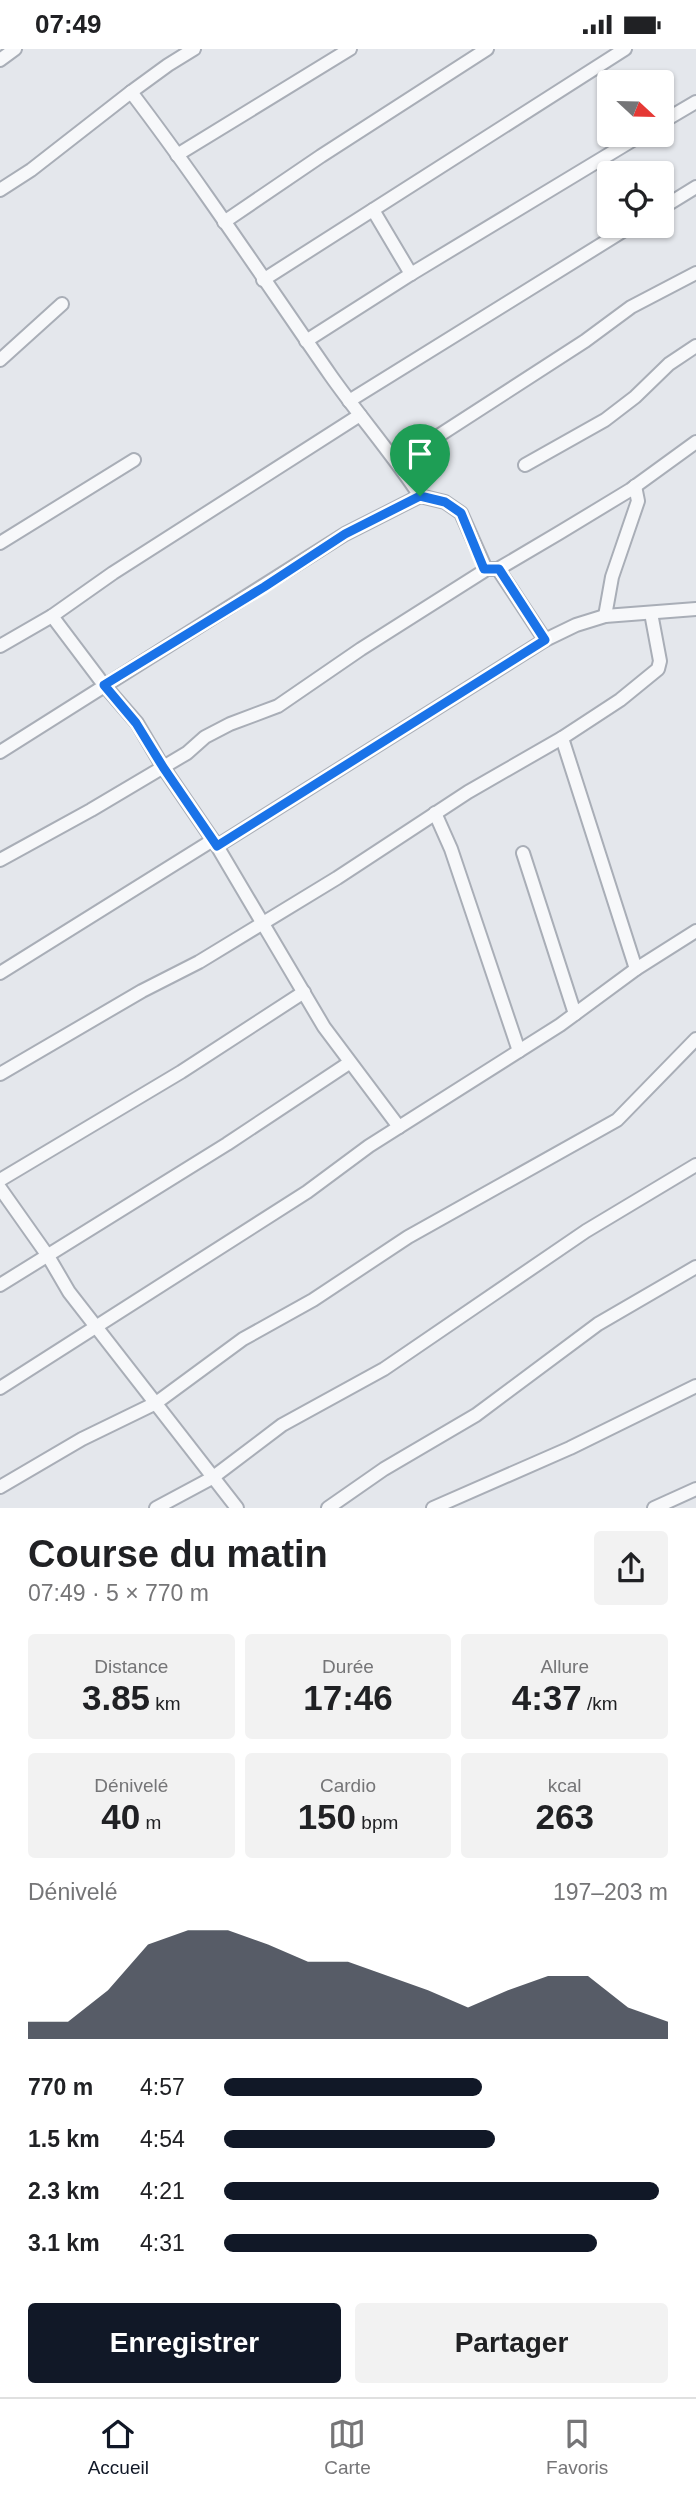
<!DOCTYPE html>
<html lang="fr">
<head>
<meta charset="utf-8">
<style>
	:root { --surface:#fff; --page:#f2f2f2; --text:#202124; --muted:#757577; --line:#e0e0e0; --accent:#111827 }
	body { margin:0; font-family:Arial,sans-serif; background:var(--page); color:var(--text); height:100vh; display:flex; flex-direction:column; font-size:26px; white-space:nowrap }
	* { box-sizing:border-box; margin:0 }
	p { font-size:23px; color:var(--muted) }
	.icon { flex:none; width:38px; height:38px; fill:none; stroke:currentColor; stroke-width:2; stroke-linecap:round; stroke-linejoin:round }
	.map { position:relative; height:1459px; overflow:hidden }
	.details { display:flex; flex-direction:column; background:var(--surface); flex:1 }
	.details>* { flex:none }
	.needle { width:46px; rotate:112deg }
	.controls { position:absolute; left:597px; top:21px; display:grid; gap:14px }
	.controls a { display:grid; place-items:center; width:77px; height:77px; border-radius:7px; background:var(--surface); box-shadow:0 2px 5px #0004; font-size:35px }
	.pin { position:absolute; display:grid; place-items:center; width:60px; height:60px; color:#fff; margin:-72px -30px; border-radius:50% 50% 50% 0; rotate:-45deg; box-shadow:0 0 7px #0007 }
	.pin .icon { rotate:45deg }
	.round { display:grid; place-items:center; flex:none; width:74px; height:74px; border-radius:7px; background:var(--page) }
	.summary { display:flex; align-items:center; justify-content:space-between; height:119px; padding:0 28px }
	h1 { font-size:38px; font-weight:700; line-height:52px }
	.figures { display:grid; grid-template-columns:repeat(3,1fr); gap:10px; height:119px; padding:7px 28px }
	.figures div { display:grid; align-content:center; border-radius:7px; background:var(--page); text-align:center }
	.figures b { font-size:35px; font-weight:700 }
	.figures small { font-size:19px; font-weight:400 }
	.figures p { font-size:19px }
	.chart { height:196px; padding:14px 28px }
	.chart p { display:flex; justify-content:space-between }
	.chart svg { width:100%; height:126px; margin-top:7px; fill:var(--accent); opacity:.7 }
	.action { display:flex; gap:14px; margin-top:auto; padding:14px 28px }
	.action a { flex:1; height:80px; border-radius:7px; background:var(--accent); color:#fff; font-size:28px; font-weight:700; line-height:80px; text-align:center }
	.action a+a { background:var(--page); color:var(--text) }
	ul { padding:0 28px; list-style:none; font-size:23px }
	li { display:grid; grid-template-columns:112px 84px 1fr; align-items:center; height:52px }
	li i { height:18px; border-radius:9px; background:var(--accent) }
	.status { display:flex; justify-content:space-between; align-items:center; height:49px; padding:0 35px; background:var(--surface); direction:ltr }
	.status svg { height:19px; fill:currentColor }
	.tab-bar { display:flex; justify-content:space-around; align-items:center; height:98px; border-top:2px solid var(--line); background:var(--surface); font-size:19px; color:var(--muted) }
	.tab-bar a { display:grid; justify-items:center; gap:4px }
	.tab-bar .current { color:var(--accent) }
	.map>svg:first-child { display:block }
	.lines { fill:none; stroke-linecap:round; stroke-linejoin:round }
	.minor-casing { stroke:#a9aeb7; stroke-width:16 }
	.minor { stroke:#f7f8fa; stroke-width:12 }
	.route-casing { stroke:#fff; stroke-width:14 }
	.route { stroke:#1a73e8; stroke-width:9 }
</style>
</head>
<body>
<div class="status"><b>07:49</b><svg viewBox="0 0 49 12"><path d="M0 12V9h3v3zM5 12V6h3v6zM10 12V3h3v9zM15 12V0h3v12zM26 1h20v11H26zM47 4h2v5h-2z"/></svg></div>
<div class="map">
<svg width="696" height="1459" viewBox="0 0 696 1459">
	<rect width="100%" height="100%" fill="#e4e7ec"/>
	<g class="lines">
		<g class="minor-casing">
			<g id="minor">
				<polyline points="0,11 15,0"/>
				<polyline points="131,43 168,16 194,0"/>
				<polyline points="662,73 696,53"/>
				<polyline points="177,106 350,0"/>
				<path d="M0,141L31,121L131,43C201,135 265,232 331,327C360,368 393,406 420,447L445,453L461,464L485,518L484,522L361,600L278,657L230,675L205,688L187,704L91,761L0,811"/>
				<polyline points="662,159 696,138"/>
				<polyline points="373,161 411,225"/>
				<polyline points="224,173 321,107 487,0"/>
				<polyline points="263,231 625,0"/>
				<polyline points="306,292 411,225 641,86"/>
				<polyline points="0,311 62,255"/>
				<polyline points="349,352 631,177"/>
				<polyline points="398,413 585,292 631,258 696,224"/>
				<polyline points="525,416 605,371 635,348 669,315 696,297"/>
				<polyline points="0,494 134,411"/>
				<polyline points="484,520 498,520 559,484 630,441 696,393"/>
				<polyline points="498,520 545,591"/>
				<polyline points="52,567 104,636 137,674 163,718 217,797 324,978 399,1078"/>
				<polyline points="605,567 612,528 638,452 635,437"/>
				<polyline points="0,597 52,567 113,524 360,366"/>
				<polyline points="562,689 636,920"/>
				<polyline points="0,703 345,485 420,447"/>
				<polyline points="435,764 451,800 519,1002"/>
				<polyline points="217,797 545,591 576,576 605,567 696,560"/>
				<polyline points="523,804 575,965"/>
				<polyline points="0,924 213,791"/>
				<polyline points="0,1025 142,942 199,913 337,829 468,743 562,689 620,651 658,620 660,612 651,564"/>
				<polyline points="0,1131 181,1023 304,943"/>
				<polyline points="0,1139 48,1207 69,1243 237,1459"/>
				<polyline points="0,1236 227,1095 349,1014"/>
				<polyline points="0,1339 307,1143 369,1097 560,976 636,920 696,882"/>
				<polyline points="0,1438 82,1390 156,1354 243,1290 313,1251 408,1188 617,1071 696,990"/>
				<polyline points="156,1459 212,1429 282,1376 384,1320 586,1182 696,1116"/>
				<polyline points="328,1459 384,1420 476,1366 598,1275 696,1218"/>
				<polyline points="433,1459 570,1399 696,1337"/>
				<polyline points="654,1459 696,1440"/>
			</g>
		</g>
		<use href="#minor" class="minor"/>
	</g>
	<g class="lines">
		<g class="route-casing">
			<polygon id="route" points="420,447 445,453 461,464 484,520 499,520 545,591 217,797 163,718 136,674 104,636 264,538 345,485"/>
		</g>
		<use href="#route" class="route"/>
	</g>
</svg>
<div class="controls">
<a><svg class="needle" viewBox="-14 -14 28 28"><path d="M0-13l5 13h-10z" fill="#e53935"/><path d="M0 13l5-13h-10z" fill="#757577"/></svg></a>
<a><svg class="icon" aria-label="locate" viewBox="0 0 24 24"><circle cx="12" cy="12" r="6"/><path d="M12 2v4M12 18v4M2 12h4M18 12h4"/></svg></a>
</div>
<div class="pin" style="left:420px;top:447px;background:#1e9e55"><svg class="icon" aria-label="arrive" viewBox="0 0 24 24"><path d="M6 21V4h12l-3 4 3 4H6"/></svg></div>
</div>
<section class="details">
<div class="summary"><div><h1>Course du matin</h1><p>07:49 · 5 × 770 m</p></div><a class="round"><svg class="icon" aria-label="share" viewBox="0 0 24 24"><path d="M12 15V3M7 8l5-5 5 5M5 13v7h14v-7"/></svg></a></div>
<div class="figures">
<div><p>Distance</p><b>3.85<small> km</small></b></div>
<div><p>Durée</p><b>17:46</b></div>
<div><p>Allure</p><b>4:37<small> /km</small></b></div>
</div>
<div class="figures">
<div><p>Dénivelé</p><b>40<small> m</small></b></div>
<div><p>Cardio</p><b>150<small> bpm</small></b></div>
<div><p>kcal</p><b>263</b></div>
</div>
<div class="chart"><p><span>Dénivelé</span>197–203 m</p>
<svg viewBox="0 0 160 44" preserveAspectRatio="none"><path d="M0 44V38L10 38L20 27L30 11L40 6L50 6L60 11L70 17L80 17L90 22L100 27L110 33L120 27L130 22L140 22L150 33L160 38V44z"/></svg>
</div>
<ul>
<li><b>770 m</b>4:57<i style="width:58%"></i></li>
<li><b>1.5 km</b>4:54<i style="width:61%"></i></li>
<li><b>2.3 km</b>4:21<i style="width:98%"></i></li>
<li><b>3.1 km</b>4:31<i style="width:84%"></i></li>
</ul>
<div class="action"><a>Enregistrer</a><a>Partager</a></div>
</section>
<nav class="tab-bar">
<a class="current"><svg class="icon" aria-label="home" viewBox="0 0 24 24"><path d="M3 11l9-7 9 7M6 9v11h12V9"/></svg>Accueil</a>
<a><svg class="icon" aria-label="map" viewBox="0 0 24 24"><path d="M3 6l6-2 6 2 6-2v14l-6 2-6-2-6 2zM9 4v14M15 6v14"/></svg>Carte</a>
<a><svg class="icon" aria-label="saved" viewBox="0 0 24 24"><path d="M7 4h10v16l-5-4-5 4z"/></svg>Favoris</a>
</nav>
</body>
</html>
